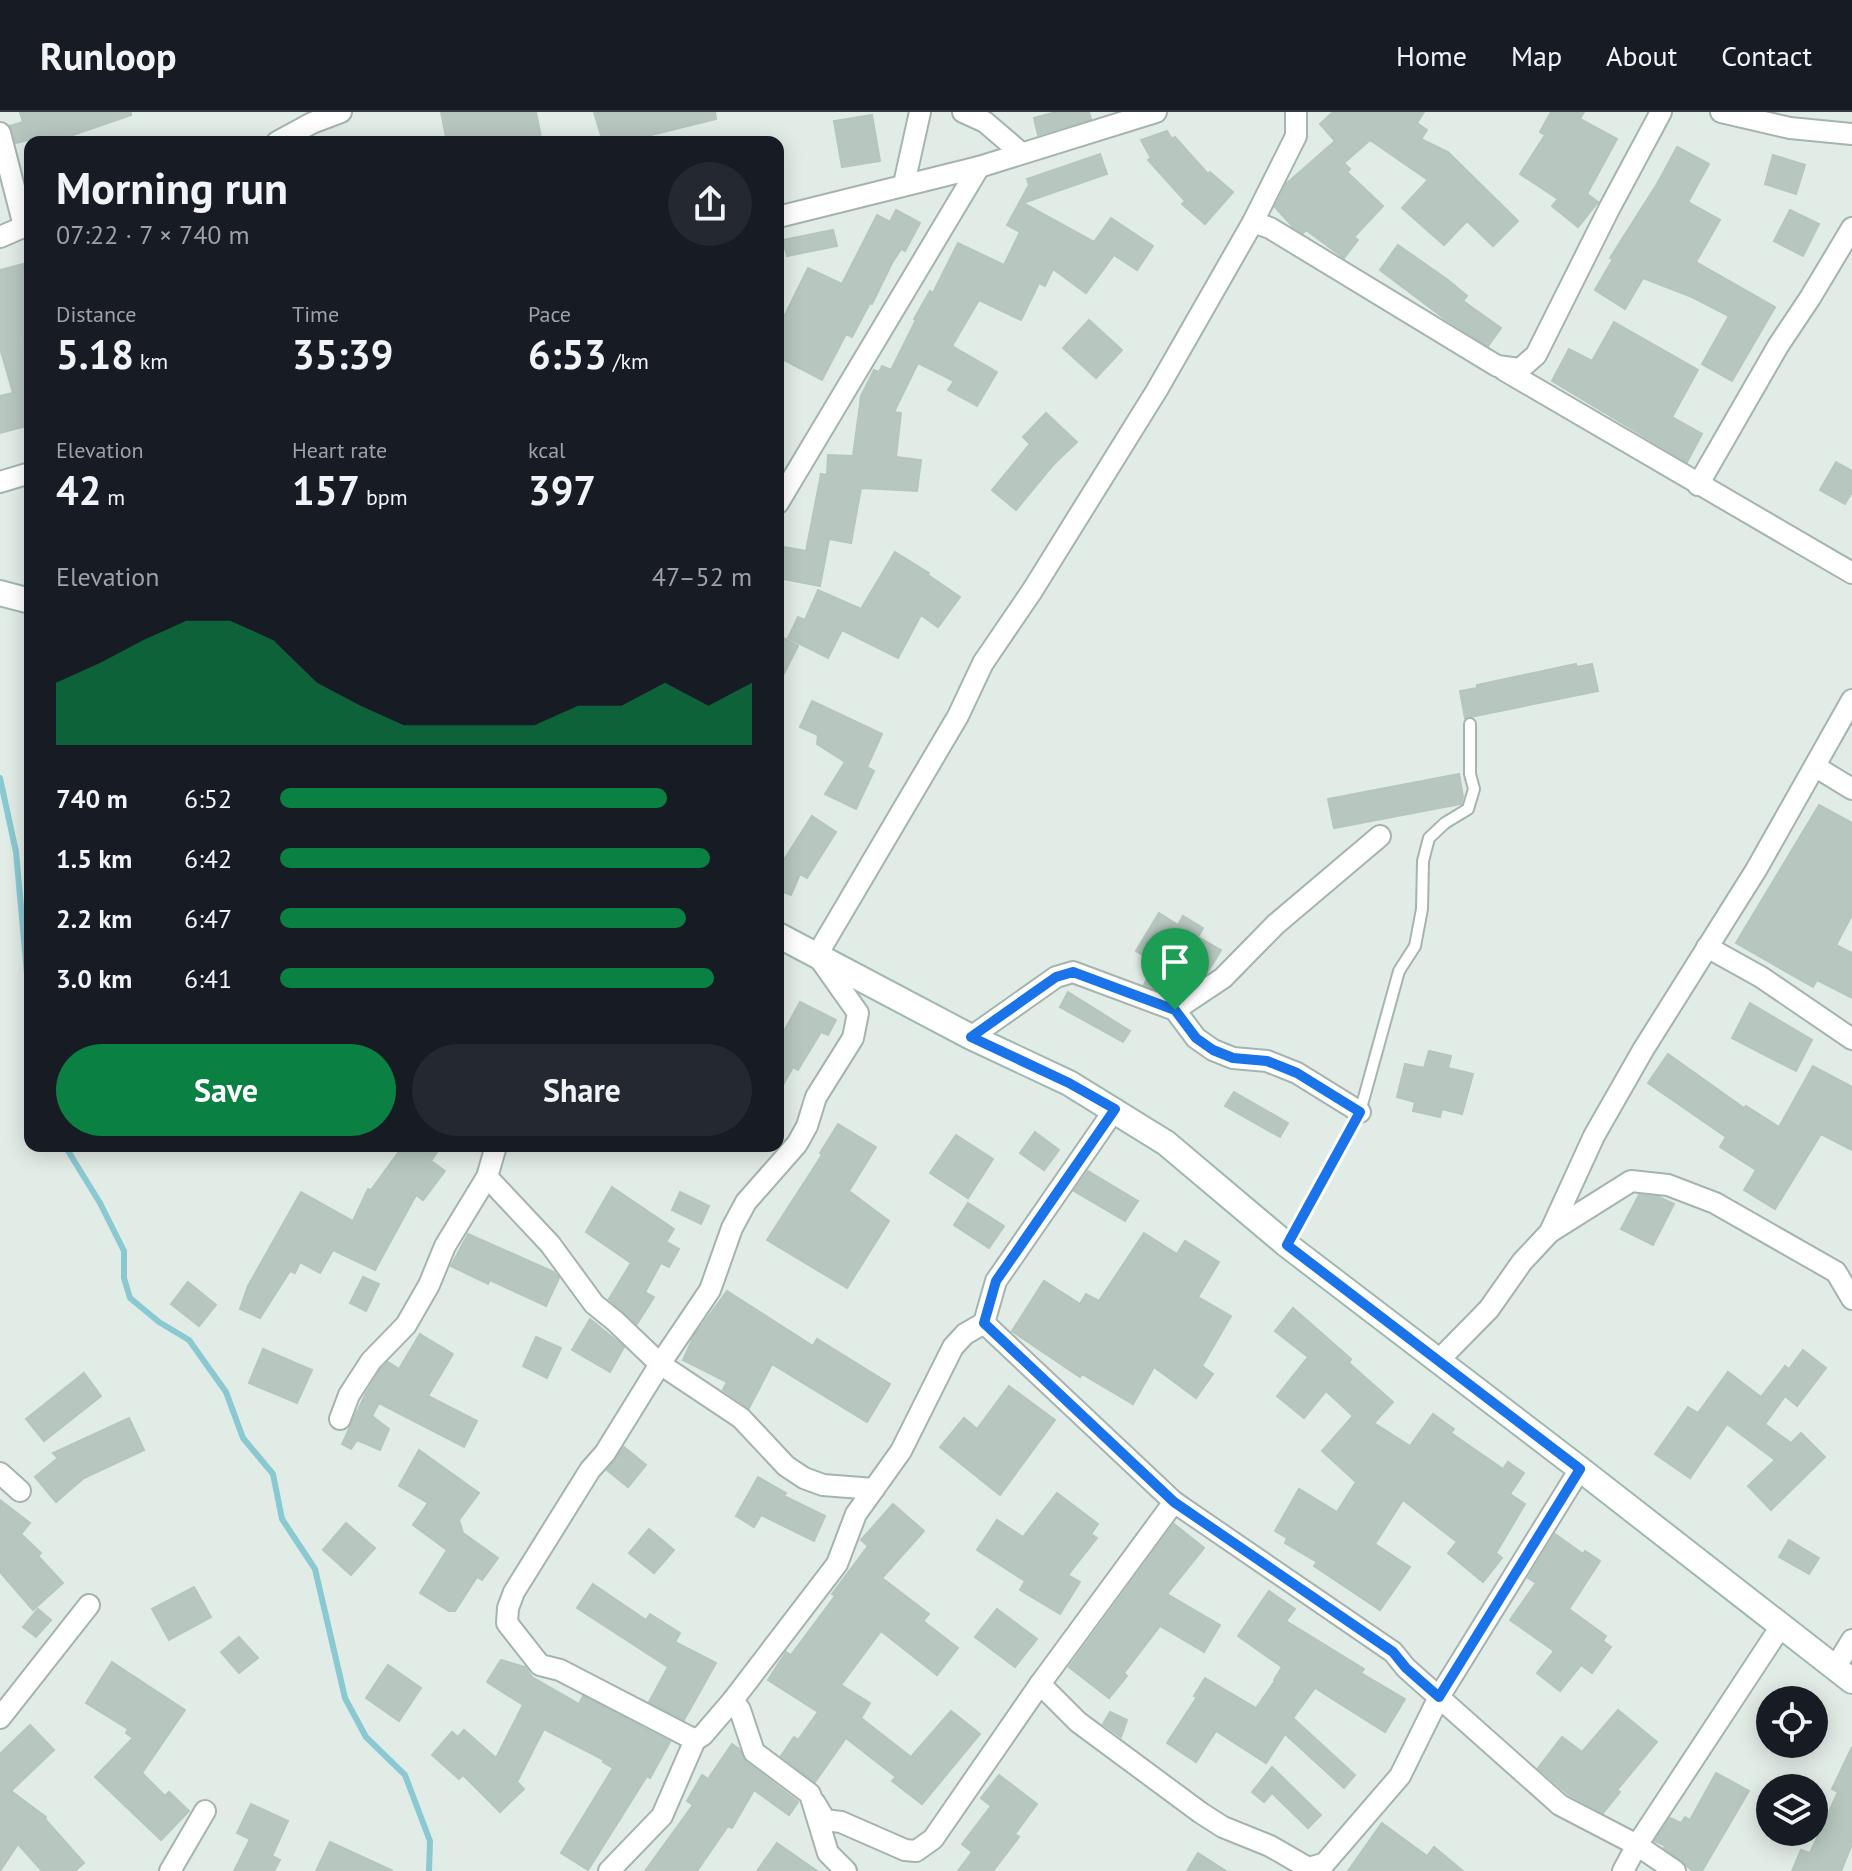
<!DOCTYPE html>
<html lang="en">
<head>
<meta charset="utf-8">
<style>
	:root { --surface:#171b24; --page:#242831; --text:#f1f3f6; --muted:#9ea1a6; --line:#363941; --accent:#0b8043 }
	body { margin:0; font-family:"PT Sans",sans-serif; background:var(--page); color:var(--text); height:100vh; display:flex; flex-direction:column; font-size:30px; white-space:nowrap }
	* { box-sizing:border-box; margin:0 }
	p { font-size:26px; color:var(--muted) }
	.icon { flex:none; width:44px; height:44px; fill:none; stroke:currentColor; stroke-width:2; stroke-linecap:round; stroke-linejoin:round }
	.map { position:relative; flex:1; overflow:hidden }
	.details { position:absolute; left:24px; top:24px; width:760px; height:1016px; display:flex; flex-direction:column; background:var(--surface); border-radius:16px; box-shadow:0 4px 20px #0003 }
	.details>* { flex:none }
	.tools { position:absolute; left:1756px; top:1574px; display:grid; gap:16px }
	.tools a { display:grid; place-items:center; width:72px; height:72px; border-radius:50%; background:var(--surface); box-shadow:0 4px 20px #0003; font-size:40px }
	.pin { position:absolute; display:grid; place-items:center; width:68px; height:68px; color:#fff; margin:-82px -34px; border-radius:50% 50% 50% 0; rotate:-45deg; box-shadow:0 0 8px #0007 }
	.pin .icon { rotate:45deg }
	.round { display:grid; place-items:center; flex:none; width:84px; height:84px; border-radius:42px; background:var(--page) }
	.summary { display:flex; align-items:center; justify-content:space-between; height:136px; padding:0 32px }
	h1 { font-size:44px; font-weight:800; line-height:60px }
	.metrics { display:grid; grid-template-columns:repeat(3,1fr); gap:12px; height:136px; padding:8px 32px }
	.metrics div { display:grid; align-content:center }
	.metrics b { font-size:40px; font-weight:800 }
	.metrics small { font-size:22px; font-weight:400 }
	.metrics p { font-size:22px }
	.chart { height:224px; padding:16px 32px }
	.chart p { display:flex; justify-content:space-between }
	.chart svg { width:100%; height:144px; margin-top:8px; fill:var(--accent); opacity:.7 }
	.primary-button { display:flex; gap:16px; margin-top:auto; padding:16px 32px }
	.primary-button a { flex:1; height:92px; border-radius:48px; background:var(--accent); color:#fff; font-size:32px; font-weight:800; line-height:92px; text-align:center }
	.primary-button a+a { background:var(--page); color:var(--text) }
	ul { padding:0 32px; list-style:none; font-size:26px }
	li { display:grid; grid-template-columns:128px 96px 1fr; align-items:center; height:60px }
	li i { height:20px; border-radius:10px; background:var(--accent) }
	header { display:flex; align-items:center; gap:48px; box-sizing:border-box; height:112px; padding:0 40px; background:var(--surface); border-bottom:2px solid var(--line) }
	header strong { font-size:38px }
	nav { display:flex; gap:44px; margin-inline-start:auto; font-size:28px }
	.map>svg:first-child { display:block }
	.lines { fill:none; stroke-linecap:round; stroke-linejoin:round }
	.stream { stroke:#8ac9d1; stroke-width:6 }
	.building { fill:#b7c7c0; stroke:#b4c6be; stroke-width:2 }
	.service-casing { stroke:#a5b4ae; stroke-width:14 }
	.minor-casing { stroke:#a5b4ae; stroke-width:24 }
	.secondary-casing { stroke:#a0b8af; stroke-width:28 }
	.service { stroke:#fff; stroke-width:10 }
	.minor { stroke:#fff; stroke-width:20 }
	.secondary { stroke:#fff; stroke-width:24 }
	.route-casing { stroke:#fff; stroke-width:16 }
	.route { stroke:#1a73e8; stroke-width:10 }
</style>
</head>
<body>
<header>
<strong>Runloop</strong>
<nav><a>Home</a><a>Map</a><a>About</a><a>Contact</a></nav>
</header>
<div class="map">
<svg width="1852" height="1759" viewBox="0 0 1852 1759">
	<rect width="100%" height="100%" fill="#e2ece7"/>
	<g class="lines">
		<g class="stream">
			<polyline points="0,666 16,740 27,861 30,944"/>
			<polyline points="65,1034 100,1091 124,1139 124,1166 130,1186 159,1210 189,1228 226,1280 243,1326 273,1362 282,1407 315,1457 345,1586 366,1625 405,1663 430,1729 429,1759"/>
		</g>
	</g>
	<g class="building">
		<polygon points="20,0 131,0 131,3 70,24 71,30 36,30 35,26 16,31 10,14 23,10"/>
		<polygon points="441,0 536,0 542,30 447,30"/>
		<polygon points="594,0 715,0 716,7 623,30 603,30"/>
		<polygon points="1056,0 1089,0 1091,7 1038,23 1034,6"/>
		<polygon points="1333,0 1424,0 1417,11 1427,18 1421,27 1448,40 1518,109 1493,134 1467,109 1444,133 1402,96 1428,68 1370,28 1344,51 1350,57 1347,60 1383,94 1354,125 1358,128 1344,146 1306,118 1303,121 1293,115 1275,95 1287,71 1335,29 1320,12"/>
		<polygon points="1551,0 1584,0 1580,7 1617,27 1587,82 1598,90 1578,115 1552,94 1558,87 1520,62 1545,23 1540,20"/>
		<polygon points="872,3 880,49 842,55 834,9"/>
		<polygon points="1167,19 1172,27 1175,25 1208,62 1210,60 1233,80 1205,112 1182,92 1185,89 1148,48 1151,46 1141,28"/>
		<polygon points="1677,35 1709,52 1688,90 1720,108 1696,150 1775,195 1732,269 1702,252 1729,204 1692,185 1643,166 1625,197 1595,178 1613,147 1610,146 1657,72"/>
		<polygon points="1100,42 1107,62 1023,91 1094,130 1111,106 1153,134 1137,158 1114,143 1086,181 1053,157 1045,174 1039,171 1021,208 979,188 952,234 997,260 977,294 948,278 954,269 918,251 894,300 901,301 896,345 921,348 917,379 861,376 851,431 829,427 820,474 778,466 778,434 806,439 821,362 827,363 828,343 853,344 861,284 874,258 879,260 882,254 891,258 916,208 914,207 930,179 933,181 958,131 1004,153 1020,120 1007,113 1029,73 1027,67"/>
		<polygon points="1773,43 1805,53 1796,82 1765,72"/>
		<polygon points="896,98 920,111 905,139 901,137 892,151 872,192 870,191 852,225 846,222 822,268 778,245 778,202 784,205 808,156 842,172 877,103 890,110"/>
		<polygon points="1790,98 1819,112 1803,144 1774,129"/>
		<polygon points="833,118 837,134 787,144 783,128"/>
		<polygon points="1398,133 1448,168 1467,184 1463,189 1501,216 1488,234 1445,207 1380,158"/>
		<polygon points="23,152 23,154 30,153 30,226 23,228 30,252 30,313 0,321 0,284 13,281 0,236 0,158"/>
		<polygon points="1089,208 1122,238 1096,266 1063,236"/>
		<polygon points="1614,210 1698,258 1672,305 1702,322 1687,350 1552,269 1569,237 1592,249"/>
		<polygon points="1046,301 1077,330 1053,353 1016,398 992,378 1030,332 1023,325"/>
		<polygon points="1836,350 1852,359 1852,380 1845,392 1820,378"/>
		<polygon points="895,440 929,461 928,463 960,485 938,515 921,503 898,546 842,518 828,546 788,526 798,505 805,508 818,478 861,497"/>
		<polygon points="778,523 798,534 778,573"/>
		<polygon points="1576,552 1577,555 1592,552 1598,579 1465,606 1460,579 1477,576 1477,573"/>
		<polygon points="812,589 882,622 867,655 874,659 856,697 825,682 845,650 817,632 818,623 800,615"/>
		<polygon points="1459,662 1463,685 1461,692 1334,716 1328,687"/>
		<polygon points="1819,693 1852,711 1852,803 1836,833 1852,841 1852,886 1817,868 1813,875 1736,831"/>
		<polygon points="812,704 836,720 807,766 800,762 791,783 778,778 778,757"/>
		<polygon points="1159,801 1178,813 1183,804 1203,816 1198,825 1221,838 1207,861 1190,872 1179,866 1171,883 1144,873 1155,851 1136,839"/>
		<polygon points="1068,880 1130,919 1123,930 1060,895"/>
		<polygon points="800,890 836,908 828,923 821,920 798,958 793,955 778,982 778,930"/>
		<polygon points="1750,891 1812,928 1796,959 1732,926"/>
		<polygon points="1429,939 1451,944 1448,956 1473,962 1462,1002 1442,997 1440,1005 1413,999 1415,990 1397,985 1405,952 1424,956"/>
		<polygon points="1668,942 1744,996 1746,994 1779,1015 1813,954 1852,975 1852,1038 1821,1022 1775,1097 1744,1078 1756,1058 1720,1035 1726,1025 1648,971"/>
		<polygon points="1234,980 1288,1011 1280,1025 1225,994"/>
		<polygon points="838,1012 876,1035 849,1079 889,1109 847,1176 767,1128 822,1043 820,1041"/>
		<polygon points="1035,1020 1059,1038 1044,1058 1020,1041"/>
		<polygon points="956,1023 993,1047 968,1086 930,1061"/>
		<polygon points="403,1034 441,1034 431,1049 445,1059 423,1088 416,1083 375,1158 333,1138 320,1161 300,1150 295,1161 290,1159 260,1206 240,1197 248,1174 301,1080 353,1109 368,1077 371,1078"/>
		<polygon points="1088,1059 1138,1089 1125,1109 1074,1079"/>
		<polygon points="612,1075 674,1117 666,1130 679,1137 669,1155 661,1151 645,1180 654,1185 637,1212 609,1187 631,1151 586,1120"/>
		<polygon points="680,1080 709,1094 701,1112 672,1098"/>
		<polygon points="1639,1083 1659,1085 1674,1092 1653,1133 1621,1117"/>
		<polygon points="968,1091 1004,1114 989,1136 954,1113"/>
		<polygon points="1144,1121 1177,1142 1185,1129 1219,1150 1198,1185 1231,1204 1202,1254 1213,1262 1196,1286 1154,1255 1133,1292 1082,1262 1080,1265 1012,1219 1044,1169 1080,1192 1086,1182 1099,1189"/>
		<polygon points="468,1122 554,1160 559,1166 546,1194 490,1168 488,1172 451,1154"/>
		<polygon points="363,1165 379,1172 366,1199 350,1191"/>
		<polygon points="188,1170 216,1193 199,1214 171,1192"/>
		<polygon points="727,1179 813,1234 817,1227 890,1272 867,1310 772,1252 749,1296 723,1278 727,1270 683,1248 694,1224"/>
		<polygon points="1293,1196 1351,1247 1349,1251 1393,1290 1374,1311 1410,1334 1433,1302 1454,1317 1451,1321 1503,1357 1508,1350 1524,1361 1510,1382 1525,1392 1496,1441 1502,1446 1483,1470 1448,1441 1457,1430 1403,1388 1375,1432 1410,1455 1380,1498 1314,1454 1317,1450 1285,1431 1287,1426 1275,1419 1299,1377 1337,1400 1356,1370 1322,1339 1353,1304 1326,1279 1304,1306 1277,1284 1308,1245 1275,1219"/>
		<polygon points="590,1207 624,1235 610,1260 572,1238"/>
		<polygon points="420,1222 453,1242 428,1284 477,1309 464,1335 379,1291 372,1304 389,1317 380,1338 357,1328 351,1337 342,1332 365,1283 381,1257 388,1250 399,1257"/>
		<polygon points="536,1225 561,1236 547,1266 523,1254"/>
		<polygon points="263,1237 312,1258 297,1291 249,1271"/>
		<polygon points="1803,1238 1826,1256 1797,1294 1785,1284 1765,1312 1791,1331 1801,1321 1825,1345 1771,1398 1748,1374 1775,1348 1727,1312 1690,1366 1655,1342 1688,1295 1698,1301 1728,1260 1761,1285 1785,1254 1789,1257"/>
		<polygon points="84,1261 101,1284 44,1329 26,1307"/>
		<polygon points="1009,1274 1055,1308 1000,1383 940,1335 964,1306 977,1317"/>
		<polygon points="129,1306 144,1338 84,1366 56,1390 35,1365 58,1346 53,1341"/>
		<polygon points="624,1335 646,1353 628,1375 607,1358"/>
		<polygon points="419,1338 479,1381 459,1408 463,1421 498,1446 482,1468 477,1465 455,1499 449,1499 420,1481 447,1438 413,1413 428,1391 399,1374"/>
		<polygon points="758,1365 786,1381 784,1384 825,1404 814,1429 761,1403 754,1415 736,1404"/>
		<polygon points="1057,1381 1098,1412 1091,1422 1097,1426 1068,1463 1080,1470 1060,1502 1020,1478 1025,1469 977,1438 997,1408 1023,1425"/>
		<polygon points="0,1388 30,1411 21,1422 41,1441 38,1444 63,1471 33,1498 0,1460"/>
		<polygon points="893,1392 924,1419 882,1466 929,1502 923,1509 958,1536 937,1563 881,1519 841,1573 870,1591 861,1606 911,1645 951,1599 980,1622 922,1692 892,1669 896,1665 846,1626 815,1670 781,1644 794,1625 798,1628 818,1600 768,1568 786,1540 791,1543 835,1484 832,1482 868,1434 861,1428"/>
		<polygon points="346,1411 375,1436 351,1463 323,1438"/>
		<polygon points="1174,1412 1204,1436 1167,1482 1220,1513 1204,1540 1160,1514 1124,1561 1127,1564 1109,1586 1069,1555"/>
		<polygon points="649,1417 674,1438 654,1461 629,1441"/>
		<polygon points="1555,1422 1583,1442 1585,1439 1600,1449 1569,1497 1606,1524 1603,1529 1611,1535 1592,1561 1581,1553 1560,1579 1537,1561 1554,1539 1510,1508 1536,1471 1528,1466"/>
		<polygon points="1789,1428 1819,1446 1809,1462 1779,1445"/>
		<polygon points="593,1472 646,1508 650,1502 680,1521 675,1530 716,1551 684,1608 649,1590 668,1555 577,1496"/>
		<polygon points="194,1475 211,1505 169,1528 152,1497"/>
		<polygon points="1269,1479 1295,1497 1286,1509 1364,1557 1361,1561 1405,1587 1385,1620 1315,1576 1293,1606 1355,1663 1344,1676 1285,1622 1266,1651 1216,1619 1196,1650 1167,1631 1197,1585 1194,1584 1205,1566 1256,1596 1275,1569 1274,1568 1282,1555 1238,1524"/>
		<polygon points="38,1497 51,1508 36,1525 23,1515"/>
		<polygon points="997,1497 1037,1527 1015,1555 975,1525"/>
		<polygon points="239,1525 258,1546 239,1561 221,1540"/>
		<polygon points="501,1548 525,1555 532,1565 579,1592 583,1584 670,1630 650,1666 647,1664 588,1758 561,1741 613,1656 603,1650 604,1648 544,1617 517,1670 524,1677 500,1700 463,1663 459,1667 432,1643 452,1620 458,1625 464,1618 496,1646 523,1593 487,1570"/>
		<polygon points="112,1550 185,1598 142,1661 165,1684 169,1680 189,1699 161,1728 95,1665 133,1626 126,1621 128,1617 86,1591"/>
		<polygon points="388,1553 421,1576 399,1609 366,1586"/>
		<polygon points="1618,1598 1657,1630 1617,1678 1620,1680 1603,1701 1568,1682 1538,1656 1562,1625 1582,1640"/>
		<polygon points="1110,1600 1127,1608 1121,1625 1103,1612"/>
		<polygon points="30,1613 54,1638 11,1679 46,1705 45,1707 84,1751 75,1759 42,1759 18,1732 0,1759 0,1642"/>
		<polygon points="732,1632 739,1637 746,1650 798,1690 789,1703 754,1678 732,1716 728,1714 697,1759 645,1759 693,1693 687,1689 702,1663 708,1667"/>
		<polygon points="1852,1635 1852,1732 1841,1759 1792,1759 1801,1738 1810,1741 1838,1680 1832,1677"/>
		<polygon points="1272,1655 1321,1703 1308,1716 1272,1681 1264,1690 1252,1680"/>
		<polygon points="1716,1661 1749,1679 1702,1759 1693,1759 1664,1736 1666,1734 1655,1729 1670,1706 1681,1711 1685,1705 1690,1708"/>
		<polygon points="999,1663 1037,1692 1015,1722 1019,1725 993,1759 958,1759 972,1740 962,1732 991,1694 981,1686"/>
		<polygon points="251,1692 288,1709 272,1744 280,1748 274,1759 234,1759 250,1727 237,1721"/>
		<polygon points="1382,1711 1427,1744 1434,1735 1463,1759 1348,1759"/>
		<polygon points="330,1730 393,1759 316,1759"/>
		<polygon points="777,1731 817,1759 757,1759"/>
		<polygon points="1198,1741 1226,1759 1187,1759"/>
	</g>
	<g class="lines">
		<g class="service-casing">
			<polyline id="service" points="1288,1131 1360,1000 1399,859 1415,834 1422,797 1423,749 1429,726 1445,711 1468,697 1474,677 1470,662 1470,612"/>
		</g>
		<g class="minor-casing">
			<g id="minor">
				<polyline points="963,0 985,10 1021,41"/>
				<polyline points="1721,0 1790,16 1852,22"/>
				<polyline points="0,21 24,114"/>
				<polyline points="277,30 312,11 341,0"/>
				<polyline points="904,72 920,0"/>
				<polyline points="778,105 979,55 1156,0"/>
				<polyline points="1253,110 1270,116 1497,254 1520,257 1536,243 1609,97 1661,0"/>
				<polyline points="0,125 30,112"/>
				<polyline points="1504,258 1852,461"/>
				<polyline points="0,370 30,361"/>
				<polyline points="1698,373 1778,234 1810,186 1852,116"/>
				<polyline points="778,391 979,55"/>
				<polyline points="1816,655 1852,677"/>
				<polyline points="1707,835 1761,865 1852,927"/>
				<polyline points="1175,898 1223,866 1276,812 1380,724"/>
				<polyline points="971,925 1056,865 1073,860 1175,898 1196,926 1213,938 1233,946 1267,949 1297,961 1360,1000"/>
				<polyline points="487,1065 550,1132 594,1192 615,1209 660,1252 741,1306 786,1354 804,1366 823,1373 874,1377"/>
				<polyline points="1550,1120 1631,1069 1668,1073 1715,1091 1836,1160 1852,1187"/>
				<polyline points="984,1211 1174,1390 1393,1540 1406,1556 1560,1693 1637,1733 1675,1759"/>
				<polyline points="1437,1250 1489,1197 1522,1150 1550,1120 1594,1024 1643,938 1756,758 1852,588"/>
				<polyline points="340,1307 349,1283 371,1249 406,1213 429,1173 445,1134 487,1065 496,1034"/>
				<polyline points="0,1361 20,1379"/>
				<polyline points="1835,1556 1852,1528"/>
				<polyline points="1040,1572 1078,1610 1201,1701 1223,1715 1270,1734 1308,1756 1323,1752"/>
				<polyline points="733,1588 703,1623 695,1628 560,1558 540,1553 507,1511 508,1496 514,1480 590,1358 605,1341 660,1252 710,1178 732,1116 746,1090 797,1032 807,1014 816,985 853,926 858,901 817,843 958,604 983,551 1032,479 1157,278 1253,110 1296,24 1296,0"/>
				<polyline points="0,1606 89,1493"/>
				<polyline points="815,1691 825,1708 841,1710 905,1738 916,1739 933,1727 1040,1572 1174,1390"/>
				<polyline points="170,1759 205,1699"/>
				<polyline points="609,1759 662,1704 695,1628"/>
				<polyline points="846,1759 828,1741 810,1682 754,1640 740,1598 733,1588 837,1452 856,1402 901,1339 953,1235 965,1222 984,1211 996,1169 1115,997"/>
				<polyline points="1318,1759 1400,1664 1439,1585 1580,1357"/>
				<polyline points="1623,1759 1637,1733 1781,1514"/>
			</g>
		</g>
		<g class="secondary-casing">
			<g id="secondary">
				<polyline points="0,481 30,489"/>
				<polyline points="778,823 971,925 1069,971 1166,1031 1287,1133 1580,1357 1852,1569"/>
			</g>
		</g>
		<use href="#service" class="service"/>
		<use href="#minor" class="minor"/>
		<use href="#secondary" class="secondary"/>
	</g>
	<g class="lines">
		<g class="route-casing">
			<polygon id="route" points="1073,860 1175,898 1196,926 1213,938 1233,946 1267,949 1297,961 1360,1000 1287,1133 1580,1357 1439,1585 1406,1556 1393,1540 1174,1390 984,1211 996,1169 1115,997 1069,971 971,925 1056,865"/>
		</g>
		<use href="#route" class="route"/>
	</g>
</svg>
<div class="tools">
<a><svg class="icon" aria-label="locate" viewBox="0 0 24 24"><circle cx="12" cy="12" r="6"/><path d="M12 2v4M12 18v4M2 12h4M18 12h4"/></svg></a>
<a><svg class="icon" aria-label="layers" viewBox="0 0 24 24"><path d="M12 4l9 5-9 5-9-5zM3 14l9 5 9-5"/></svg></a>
</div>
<div class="pin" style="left:1175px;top:898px;background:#1e9e55"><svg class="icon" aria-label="arrive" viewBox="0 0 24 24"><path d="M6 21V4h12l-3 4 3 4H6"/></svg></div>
<section class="details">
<div class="summary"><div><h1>Morning run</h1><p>07:22 · 7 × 740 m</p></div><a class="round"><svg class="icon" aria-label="share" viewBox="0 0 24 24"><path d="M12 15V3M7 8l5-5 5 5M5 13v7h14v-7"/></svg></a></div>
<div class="metrics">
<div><p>Distance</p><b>5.18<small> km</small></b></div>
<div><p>Time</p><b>35:39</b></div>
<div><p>Pace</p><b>6:53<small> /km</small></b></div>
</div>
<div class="metrics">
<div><p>Elevation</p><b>42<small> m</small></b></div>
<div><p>Heart rate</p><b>157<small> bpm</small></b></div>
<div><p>kcal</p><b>397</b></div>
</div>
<div class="chart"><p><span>Elevation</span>47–52 m</p>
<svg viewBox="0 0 160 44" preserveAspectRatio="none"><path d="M0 44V25L10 19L20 12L30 6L40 6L50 12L60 25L70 32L80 38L90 38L100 38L110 38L120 32L130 32L140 25L150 32L160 25V44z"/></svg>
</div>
<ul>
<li><b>740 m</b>6:52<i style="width:82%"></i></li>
<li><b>1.5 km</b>6:42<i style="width:91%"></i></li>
<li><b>2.2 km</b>6:47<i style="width:86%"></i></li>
<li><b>3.0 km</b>6:41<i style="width:92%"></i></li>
</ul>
<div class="primary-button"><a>Save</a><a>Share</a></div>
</section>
</div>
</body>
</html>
